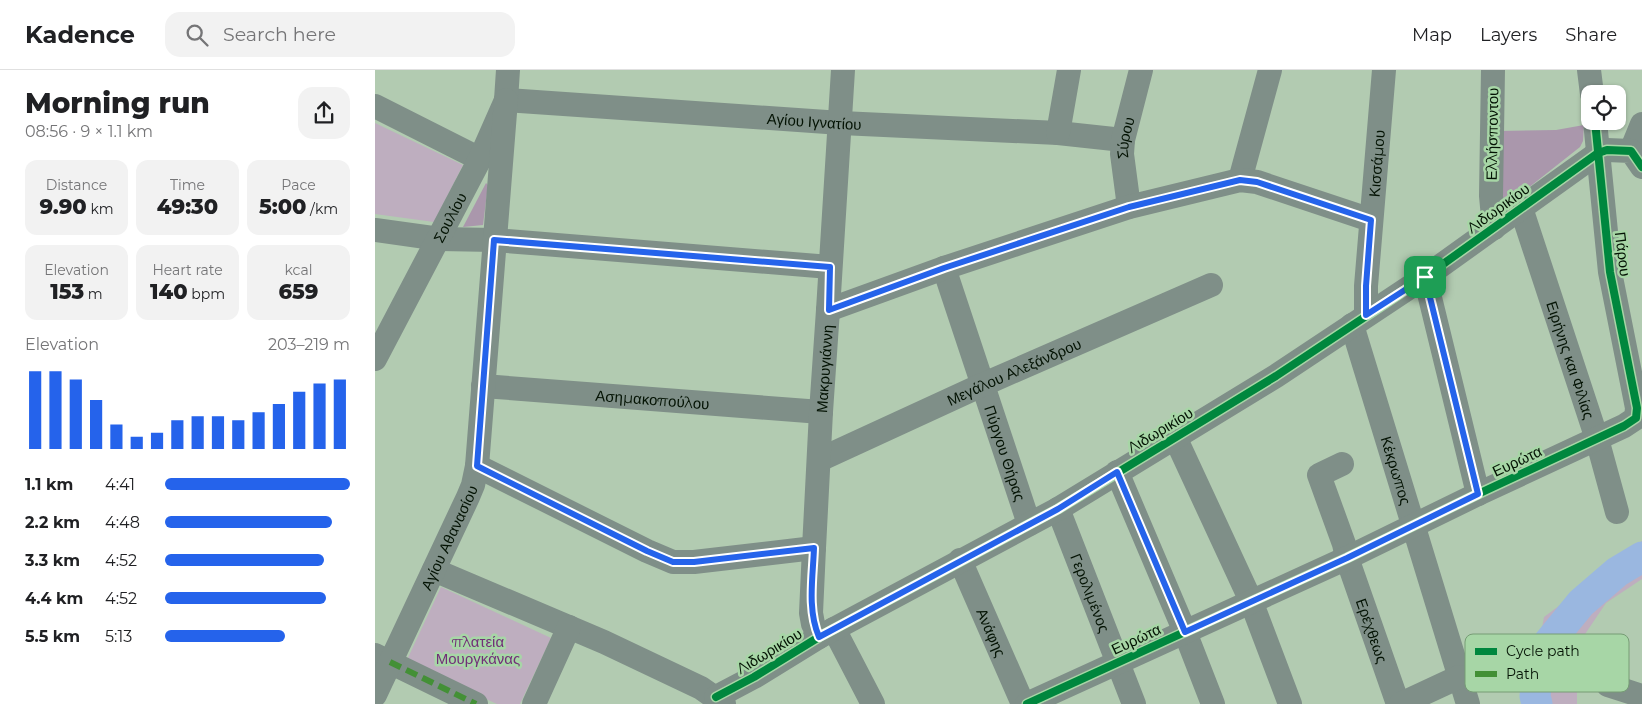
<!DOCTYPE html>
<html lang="en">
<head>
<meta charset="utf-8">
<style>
	:root { --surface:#fff; --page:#f2f2f2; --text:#202124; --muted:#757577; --line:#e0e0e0; --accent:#2563eb }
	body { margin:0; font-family:Montserrat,sans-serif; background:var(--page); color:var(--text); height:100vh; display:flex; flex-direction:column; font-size:19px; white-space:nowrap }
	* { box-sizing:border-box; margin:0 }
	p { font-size:16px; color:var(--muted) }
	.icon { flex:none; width:28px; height:28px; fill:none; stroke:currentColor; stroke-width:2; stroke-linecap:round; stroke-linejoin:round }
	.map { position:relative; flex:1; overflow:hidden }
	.details { display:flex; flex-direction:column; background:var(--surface); width:375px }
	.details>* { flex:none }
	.tools { position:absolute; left:1206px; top:15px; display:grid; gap:10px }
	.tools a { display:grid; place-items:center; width:45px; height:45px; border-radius:10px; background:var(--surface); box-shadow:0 1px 4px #0004; font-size:25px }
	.pin { position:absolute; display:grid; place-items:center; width:42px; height:42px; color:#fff; margin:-21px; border-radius:10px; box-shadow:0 2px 8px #0006 }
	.round { display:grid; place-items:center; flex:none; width:52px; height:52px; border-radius:15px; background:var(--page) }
	.overview { display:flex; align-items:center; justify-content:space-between; height:85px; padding:0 25px }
	h1 { font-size:28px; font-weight:800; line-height:38px }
	.figures { display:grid; grid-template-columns:repeat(3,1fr); gap:8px; height:85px; padding:5px 25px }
	.figures div { display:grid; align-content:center; border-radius:12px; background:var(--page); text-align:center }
	.figures b { font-size:21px; font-weight:800 }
	.figures small { font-size:14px; font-weight:400 }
	.figures p { font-size:14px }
	.chart { height:140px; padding:10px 25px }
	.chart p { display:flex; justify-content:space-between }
	.chart svg { width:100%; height:90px; margin-top:5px; stroke:var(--accent); stroke-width:6 }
	ul { padding:0 25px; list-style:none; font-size:16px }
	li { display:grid; grid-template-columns:80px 60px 1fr; align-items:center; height:38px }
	li i { height:12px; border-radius:6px; background:var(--accent) }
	header { display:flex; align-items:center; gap:30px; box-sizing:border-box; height:70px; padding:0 25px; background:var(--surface); border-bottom:1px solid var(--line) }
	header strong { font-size:24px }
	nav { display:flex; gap:28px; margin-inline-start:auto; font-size:18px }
	.search { width:350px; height:45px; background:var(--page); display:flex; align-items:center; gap:12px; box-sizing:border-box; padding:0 18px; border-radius:15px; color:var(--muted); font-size:19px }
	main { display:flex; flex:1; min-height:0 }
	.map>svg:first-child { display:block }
	.green { fill:#beaebf }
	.forest { fill:#aa97ac }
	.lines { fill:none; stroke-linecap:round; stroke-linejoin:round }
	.river { stroke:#9ab7e0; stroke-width:31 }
	.minor { stroke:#7f8f88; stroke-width:24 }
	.quiet { stroke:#439036; stroke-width:6; stroke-dasharray:12 6; stroke-linecap:butt }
	.cycleway-casing { stroke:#a7d6a6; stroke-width:11 }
	.cycleway { stroke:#00873e; stroke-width:8 }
	.route-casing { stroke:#fff; stroke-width:10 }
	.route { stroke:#2563eb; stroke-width:6 }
	.labels { text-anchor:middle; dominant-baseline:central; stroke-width:5; stroke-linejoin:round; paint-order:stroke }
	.street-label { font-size:15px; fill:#041304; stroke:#a7d6a6 }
	.park-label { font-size:15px; fill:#722f78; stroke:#a7d6a6 }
	.key { fill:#a7d6a6; stroke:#769c75; stroke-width:1 }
	.key-label { font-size:14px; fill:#041304 }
</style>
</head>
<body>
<header>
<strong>Kadence</strong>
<div class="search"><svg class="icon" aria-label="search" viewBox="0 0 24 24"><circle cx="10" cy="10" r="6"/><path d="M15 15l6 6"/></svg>Search here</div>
<nav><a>Map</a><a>Layers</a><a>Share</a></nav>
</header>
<main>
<section class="details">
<div class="overview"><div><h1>Morning run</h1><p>08:56 · 9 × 1.1 km</p></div><a class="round"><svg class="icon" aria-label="share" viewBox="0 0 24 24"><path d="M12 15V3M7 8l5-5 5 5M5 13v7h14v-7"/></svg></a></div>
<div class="figures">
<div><p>Distance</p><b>9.90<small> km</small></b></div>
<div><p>Time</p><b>49:30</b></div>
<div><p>Pace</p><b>5:00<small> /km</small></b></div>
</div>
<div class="figures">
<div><p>Elevation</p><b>153<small> m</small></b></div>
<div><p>Heart rate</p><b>140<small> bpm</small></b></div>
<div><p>kcal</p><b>659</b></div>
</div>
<div class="chart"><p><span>Elevation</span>203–219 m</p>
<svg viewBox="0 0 160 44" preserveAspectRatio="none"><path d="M5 44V6M15 44V6M25 44V10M35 44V20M45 44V32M55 44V38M65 44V36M75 44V30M85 44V28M95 44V28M105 44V30M115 44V26M125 44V22M135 44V16M145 44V12M155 44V10"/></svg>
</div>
<ul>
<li><b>1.1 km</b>4:41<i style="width:100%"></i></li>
<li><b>2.2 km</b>4:48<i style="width:90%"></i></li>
<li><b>3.3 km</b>4:52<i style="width:86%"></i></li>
<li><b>4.4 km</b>4:52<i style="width:87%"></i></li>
<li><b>5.5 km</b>5:13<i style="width:65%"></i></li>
</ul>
</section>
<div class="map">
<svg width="1267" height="634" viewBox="0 0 1267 634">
	<rect width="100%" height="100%" fill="#b2cbb1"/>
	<g class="green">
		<polygon points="0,53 88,95 59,152 0,144"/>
		<polygon points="1267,471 1267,509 1231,533 1202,576 1202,634 1156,634 1155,622 1169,547 1243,492"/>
		<polygon points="66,517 176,568 145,634 122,634 31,592"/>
	</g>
	<g class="forest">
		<polygon points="1209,55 1208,71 1205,77 1138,130 1130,134 1127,132 1123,61 1181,60"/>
		<polygon points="111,113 113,115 108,155 88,157"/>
	</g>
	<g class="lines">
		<polyline class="river" points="1162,634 1160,626 1165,583 1206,533 1242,502 1267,487"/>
		<g class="minor">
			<polyline points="1118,0 1116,126 1119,158"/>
			<polyline points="1214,0 1217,24"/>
			<path id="s1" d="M131,30L466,53L683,63L748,70"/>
			<polyline points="0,36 105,89"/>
			<polyline points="683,63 694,0"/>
			<polyline points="1256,81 1267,54"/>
			<polyline points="865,110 895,0"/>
			<path id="s2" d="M754,137L747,84L748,70L766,0"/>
			<path id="s3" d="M1146,138L1222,369L1242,442"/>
			<polyline points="0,160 65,169 119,170 455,197"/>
			<path id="s4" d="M569,198L654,454"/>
			<polyline points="1050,207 1103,424"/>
			<polyline points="453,240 569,198 754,137 865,110 882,112 996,150"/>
			<path id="s5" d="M991,245V216L1009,0"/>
			<path id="s6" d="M977,255L1093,634"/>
			<path id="s7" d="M0,289L105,89L131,30L133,0"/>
			<path id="s8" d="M108,316L446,342"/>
			<polyline points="800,367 876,531 915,634"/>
			<path id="s9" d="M444,390L607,315L836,215"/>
			<path id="s10" d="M967,394L944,405L969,474L972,488L1023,634"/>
			<polyline points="102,396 272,481 298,492 319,492 439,478"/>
			<polyline points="742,402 810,562 838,634"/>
			<path id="s11" d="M683,439L759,634"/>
			<path id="s12" d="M585,490L648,634"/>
			<polyline points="59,500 229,572 326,618 349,634"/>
			<polyline points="459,559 498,634"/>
			<path id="s13" d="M444,567L438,554L436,543L439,478L446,342L453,240L468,0"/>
			<polyline points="0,585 101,634"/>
			<polyline points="1233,615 1267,626"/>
			<path id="s14" d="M0,625L93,427L98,415L102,396L131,30"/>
			<polyline points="341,627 379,607 444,567 683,439 901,306 1050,207 1223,83 1232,80 1256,81 1267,97"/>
			<polyline points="159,634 194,557"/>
			<polyline points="652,634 972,488 1103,424 1249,356 1261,348 1262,338 1235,202 1220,51"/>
			<polyline points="1026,634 1084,607"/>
		</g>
		<polyline class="quiet" points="15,592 101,634"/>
		<g class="cycleway-casing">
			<g id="cycleway">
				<polyline points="341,627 379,607 444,567 683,439 901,306 1050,207 1223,83 1232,80 1256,81 1267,97"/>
				<polyline points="652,634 972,488 1103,424 1249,356 1261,348 1262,338 1235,202 1220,51"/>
			</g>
		</g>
		<use href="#cycleway" class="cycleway"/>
	</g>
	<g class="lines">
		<g class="route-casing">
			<path id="route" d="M865,110L882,112L996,150L991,216V245L1050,207L1103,424L972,488L810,562L742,402L683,439L444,567C432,539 438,507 439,478L319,492H298L272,481L102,396L119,170L455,197L454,240L569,198L754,137Z"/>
		</g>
		<use href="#route" class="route"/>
	</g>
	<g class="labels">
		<g class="street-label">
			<text stroke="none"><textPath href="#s1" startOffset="309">Αγίου Ιγνατίου</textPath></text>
			<text transform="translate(1117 64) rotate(-89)">Ελλήσποντου</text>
			<text stroke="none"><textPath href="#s2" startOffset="70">Σύρου</textPath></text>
			<text stroke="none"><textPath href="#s5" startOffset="152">Κισσάμου</textPath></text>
			<text transform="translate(1123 138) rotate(-36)">Λιδωρικίου</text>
			<text stroke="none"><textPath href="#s7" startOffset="160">Σουλίου</textPath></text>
			<text transform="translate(1248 184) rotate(83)">Πάρου</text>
			<text stroke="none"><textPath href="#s3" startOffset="160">Ειρήνης και Φιλίας</textPath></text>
			<text stroke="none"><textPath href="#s13" startOffset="270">Μακρυγιάννη</textPath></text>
			<text stroke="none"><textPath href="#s9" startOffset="214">Μεγάλου Αλεξάνδρου</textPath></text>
			<text stroke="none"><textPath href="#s8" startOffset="170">Ασημακοπούλου</textPath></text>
			<text transform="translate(785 360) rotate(-31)">Λιδωρικίου</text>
			<text stroke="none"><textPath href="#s4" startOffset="195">Πύργου Θήρας</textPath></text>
			<text transform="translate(1142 391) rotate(-25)">Ευρώτα</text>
			<text stroke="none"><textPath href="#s6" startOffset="152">Κέκρωπος</textPath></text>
			<text stroke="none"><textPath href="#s14" startOffset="174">Αγίου Αθανασίου</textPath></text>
			<text stroke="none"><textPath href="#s11" startOffset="90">Γερολιμένος</textPath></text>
			<text stroke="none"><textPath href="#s10" startOffset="190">Ερέχθεως</textPath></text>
			<text stroke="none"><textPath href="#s12" startOffset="79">Ανάφης</textPath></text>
			<text transform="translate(761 569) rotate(-25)">Ευρώτα</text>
			<text transform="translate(394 581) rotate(-31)">Λιδωρικίου</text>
		</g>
		<g class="park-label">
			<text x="103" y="571">πλατεία<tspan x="103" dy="17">Μουργκάνας</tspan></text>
		</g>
	</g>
	<rect x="1090" y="564" width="164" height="58" rx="8" class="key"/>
	<rect x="1100" y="578" width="22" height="7" fill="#00873e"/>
	<rect x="1100" y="601" width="22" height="6" fill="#439036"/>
	<g class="key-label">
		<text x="1131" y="586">Cycle path</text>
		<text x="1131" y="609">Path</text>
	</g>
</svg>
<div class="tools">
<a><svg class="icon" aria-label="locate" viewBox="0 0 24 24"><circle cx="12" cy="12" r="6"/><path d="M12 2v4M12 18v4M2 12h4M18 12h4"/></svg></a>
</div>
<div class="pin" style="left:1050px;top:207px;background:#1e9e55"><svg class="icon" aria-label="arrive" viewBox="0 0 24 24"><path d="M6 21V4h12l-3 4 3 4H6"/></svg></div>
</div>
</main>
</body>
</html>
